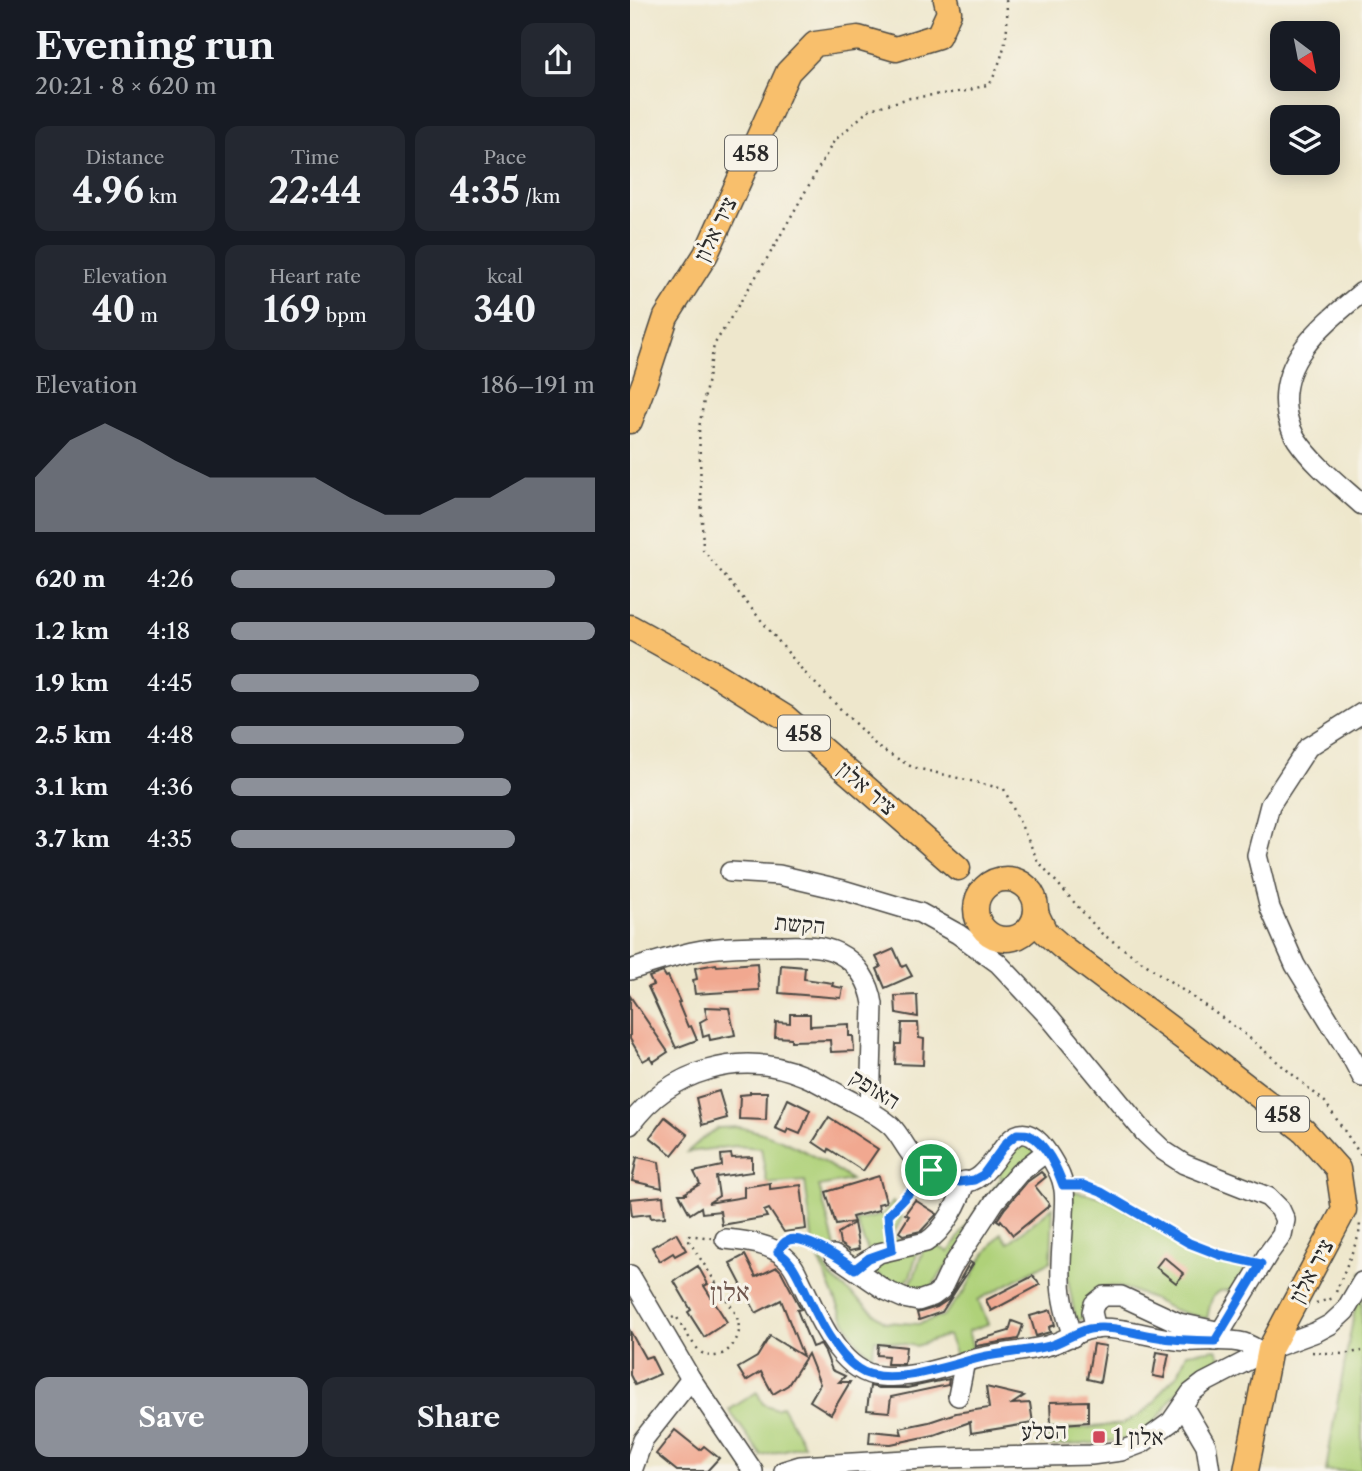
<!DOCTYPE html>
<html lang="en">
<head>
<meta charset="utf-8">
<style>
	:root { --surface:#171b24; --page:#242831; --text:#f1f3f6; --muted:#9ea1a6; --accent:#8c9099 }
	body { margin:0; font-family:"Libre Caslon Text","Frank Ruhl Libre",serif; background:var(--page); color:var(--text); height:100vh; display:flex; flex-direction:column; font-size:26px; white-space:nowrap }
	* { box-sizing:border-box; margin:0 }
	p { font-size:23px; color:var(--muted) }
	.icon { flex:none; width:38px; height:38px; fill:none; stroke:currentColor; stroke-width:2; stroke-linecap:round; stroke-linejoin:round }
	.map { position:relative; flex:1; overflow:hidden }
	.drawer { display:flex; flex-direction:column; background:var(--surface); width:630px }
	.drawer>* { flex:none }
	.needle { width:46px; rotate:148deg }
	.tools { position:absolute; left:640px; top:21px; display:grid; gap:14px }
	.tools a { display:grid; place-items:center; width:70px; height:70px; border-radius:14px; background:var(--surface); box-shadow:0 4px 18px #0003; font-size:35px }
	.pin { position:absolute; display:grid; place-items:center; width:60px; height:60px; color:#fff; margin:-30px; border:4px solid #fff; border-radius:50%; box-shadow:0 2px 7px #0007 }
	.round { display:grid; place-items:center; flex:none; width:74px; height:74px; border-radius:14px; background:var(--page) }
	.head { display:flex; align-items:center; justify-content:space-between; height:119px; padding:0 35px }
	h1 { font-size:38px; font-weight:800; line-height:52px }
	.figures { display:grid; grid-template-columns:repeat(3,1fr); gap:10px; height:119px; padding:7px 35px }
	.figures div { display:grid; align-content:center; border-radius:14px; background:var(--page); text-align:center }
	.figures b { font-size:35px; font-weight:800 }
	.figures small { font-size:19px; font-weight:400 }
	.figures p { font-size:19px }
	.chart { height:196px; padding:14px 35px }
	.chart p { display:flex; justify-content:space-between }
	.chart svg { width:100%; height:126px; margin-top:7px; fill:var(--accent); opacity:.7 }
	.action { display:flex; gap:14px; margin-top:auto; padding:14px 35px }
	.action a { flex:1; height:80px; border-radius:14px; background:var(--accent); color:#fff; font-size:28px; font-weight:800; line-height:80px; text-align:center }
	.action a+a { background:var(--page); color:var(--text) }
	ul { padding:0 35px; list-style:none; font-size:23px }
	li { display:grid; grid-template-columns:112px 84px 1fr; align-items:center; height:52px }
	li i { height:18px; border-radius:9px; background:var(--accent) }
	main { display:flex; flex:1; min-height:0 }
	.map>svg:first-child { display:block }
	.green { fill:#afd179; stroke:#6d7e52; stroke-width:2 }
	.building { fill:#f1a890 }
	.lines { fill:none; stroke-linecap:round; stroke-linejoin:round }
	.minor-casing { stroke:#484743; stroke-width:22 }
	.major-casing { stroke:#484743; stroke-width:27 }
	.path { stroke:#484743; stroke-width:2.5; stroke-dasharray:2 5; stroke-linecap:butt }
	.minor { stroke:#fff; stroke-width:19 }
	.major { stroke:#f8bf6c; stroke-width:24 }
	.route-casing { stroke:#fff; stroke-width:14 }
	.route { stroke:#1a73e8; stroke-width:9 }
	.poi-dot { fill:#d1495b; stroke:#f7f3e8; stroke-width:2.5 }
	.labels { text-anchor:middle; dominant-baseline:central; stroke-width:6; stroke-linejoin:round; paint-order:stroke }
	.shield { fill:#f7f3e8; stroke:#686764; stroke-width:2 }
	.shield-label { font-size:21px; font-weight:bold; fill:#2b2b2b }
	.street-label { font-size:23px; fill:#2b2b2b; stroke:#f7f3e8 }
	.poi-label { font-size:23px; fill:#2b2b2b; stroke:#f7f3e8; text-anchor:start }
	.quarter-label { font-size:26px; fill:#70574e; stroke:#f7f3e8 }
</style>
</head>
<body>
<main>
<section class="drawer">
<div class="head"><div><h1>Evening run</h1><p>20:21 · 8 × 620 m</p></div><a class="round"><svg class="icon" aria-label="share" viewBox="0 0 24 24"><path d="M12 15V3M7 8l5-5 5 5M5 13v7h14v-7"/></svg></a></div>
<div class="figures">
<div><p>Distance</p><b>4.96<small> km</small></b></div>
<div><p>Time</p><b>22:44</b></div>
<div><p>Pace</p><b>4:35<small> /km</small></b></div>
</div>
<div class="figures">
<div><p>Elevation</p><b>40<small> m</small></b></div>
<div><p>Heart rate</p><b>169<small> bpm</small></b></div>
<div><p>kcal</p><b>340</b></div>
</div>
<div class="chart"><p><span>Elevation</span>186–191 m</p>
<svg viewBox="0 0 160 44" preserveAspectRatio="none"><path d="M0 44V25L10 12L20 6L30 12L40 19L50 25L60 25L70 25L80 25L90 32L100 38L110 38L120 32L130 32L140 25L150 25L160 25V44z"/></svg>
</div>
<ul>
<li><b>620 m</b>4:26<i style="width:89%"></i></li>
<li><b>1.2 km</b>4:18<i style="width:100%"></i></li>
<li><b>1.9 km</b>4:45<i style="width:68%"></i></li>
<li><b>2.5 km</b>4:48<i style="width:64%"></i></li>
<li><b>3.1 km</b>4:36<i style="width:77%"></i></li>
<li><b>3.7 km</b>4:35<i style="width:78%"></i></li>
</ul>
<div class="action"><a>Save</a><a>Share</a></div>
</section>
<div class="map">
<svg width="732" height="1471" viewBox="0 0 732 1471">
	<rect width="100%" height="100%" fill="#f7f3e8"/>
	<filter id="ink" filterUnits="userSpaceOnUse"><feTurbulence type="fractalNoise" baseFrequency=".0143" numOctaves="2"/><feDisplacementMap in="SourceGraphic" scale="14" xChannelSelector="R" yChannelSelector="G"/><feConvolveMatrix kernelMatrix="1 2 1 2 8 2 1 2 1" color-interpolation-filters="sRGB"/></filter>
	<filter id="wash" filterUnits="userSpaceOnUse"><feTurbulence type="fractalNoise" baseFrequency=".00686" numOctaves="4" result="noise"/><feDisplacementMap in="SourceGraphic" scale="28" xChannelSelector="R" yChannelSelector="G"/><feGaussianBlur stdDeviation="1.57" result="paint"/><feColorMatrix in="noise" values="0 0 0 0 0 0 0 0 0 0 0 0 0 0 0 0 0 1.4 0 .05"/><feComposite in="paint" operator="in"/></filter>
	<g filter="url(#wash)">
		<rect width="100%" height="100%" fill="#eee7cc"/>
		<g class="green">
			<path d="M109,1127C150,1135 187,1156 221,1180L189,1186L205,1247L193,1262L201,1277L255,1322L288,1324L313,1316L335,1291L350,1261L371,1233L378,1243L423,1207L421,1261L348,1300L358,1324L338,1331L343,1348L326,1356L318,1335L286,1346L245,1339L242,1355L227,1342L212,1315L183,1245L175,1181L137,1184L131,1148L105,1146L57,1152L73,1138L88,1128Z"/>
			<polygon points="388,1142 403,1144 405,1153 331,1246 297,1293 275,1291 284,1277 293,1250 303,1244 319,1252 347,1209 372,1177 363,1171"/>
			<path d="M442,1191L468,1196L488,1205L564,1253L590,1261L613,1265L616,1273L608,1291C581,1287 582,1296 577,1319C567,1316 556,1314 545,1310C528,1303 480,1274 463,1292C458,1298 457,1311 455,1318L448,1320L445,1316L438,1280Z"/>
			<polygon points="263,1202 272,1218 262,1236 272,1241 238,1252 226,1221 252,1215"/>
			<polygon points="288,1250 280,1277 270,1289 237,1268 245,1261"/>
			<polygon points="732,1271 732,1471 696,1471 703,1426"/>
			<polygon points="586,1349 592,1361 560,1379 543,1396 534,1411 521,1426 501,1439 456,1444 419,1446 417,1432 492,1424 511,1414 525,1402 534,1388 548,1374 557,1353"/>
			<polygon points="127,1392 133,1404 146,1409 152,1406 174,1445 132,1456 99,1410"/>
		</g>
		<g id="blocks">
			<g class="building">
				<polygon points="264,949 272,967 276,965 282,976 255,988 247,969 251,967 246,957"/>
				<polygon points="127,963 129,990 65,994 63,980 67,979 65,968 86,964 87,966"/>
				<polygon points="151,965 175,967 174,979 203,983 202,986 213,988 211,998 149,993"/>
				<polygon points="33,972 36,977 38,976 50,1002 48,1003 58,1027 61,1026 67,1040 46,1048 18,987 23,985 19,977"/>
				<polygon points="287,995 288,1017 266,1013 265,996"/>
				<polygon points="0,996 38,1052 23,1062 20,1057 13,1061 0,1039"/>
				<polygon points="75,1007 99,1008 105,1035 80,1040 79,1035 73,1037 70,1022 77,1018"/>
				<polygon points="160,1014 180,1014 180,1026 219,1024 219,1036 223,1036 224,1051 201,1052 200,1040 161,1041 161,1038 145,1037 146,1022 160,1023"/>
				<polygon points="272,1023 288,1023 289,1038 294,1039 293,1065 265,1064 266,1044 271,1044"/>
				<polygon points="89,1091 97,1118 72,1125 66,1098"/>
				<polygon points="120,1092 137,1092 136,1120 109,1119 110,1095 120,1094"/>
				<polygon points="158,1099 180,1110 170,1134 158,1129 156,1133 145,1128"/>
				<polygon points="35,1117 58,1135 42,1155 20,1137"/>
				<polygon points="199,1117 248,1149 233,1171 199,1149 198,1152 183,1142"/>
				<polygon points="101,1154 102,1158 122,1157 122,1172 86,1177 89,1196 78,1203 114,1197 114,1187 140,1183 140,1189 171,1185 176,1229 154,1232 139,1209 134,1211 137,1217 92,1225 90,1211 72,1213 71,1207 60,1214 49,1194 58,1194 55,1193 70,1184 64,1172 92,1166 91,1155"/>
				<polygon points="7,1157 29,1162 32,1188 2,1181"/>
				<polygon points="411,1172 416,1177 405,1186 420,1205 383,1235 371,1220 370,1222 367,1220 375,1208 397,1182"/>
				<polygon points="249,1176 256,1202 248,1204 249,1210 222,1217 224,1222 206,1225 196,1192"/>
				<polygon points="33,1196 35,1217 21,1218 20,1214 2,1216 0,1199"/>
				<polygon points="285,1200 307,1214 291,1231 273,1235 269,1232 279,1216 275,1214"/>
				<polygon points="224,1223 229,1249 220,1251 210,1244 208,1233"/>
				<polygon points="46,1233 56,1250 45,1256 43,1253 30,1261 22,1247"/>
				<polygon points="115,1255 126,1277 147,1267 151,1271 171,1309 167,1310 182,1347 190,1344 195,1352 202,1370 215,1376 209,1382 220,1382 201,1414 180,1401 190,1384 178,1354 158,1385 143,1394 131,1372 116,1381 108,1368 127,1357 140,1336 173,1356 151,1300 126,1313 100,1263"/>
				<polygon points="534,1257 554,1274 546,1283 526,1267"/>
				<polygon points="340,1262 343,1264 312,1312 289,1320 287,1313 307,1307 319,1299"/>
				<polygon points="68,1266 78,1284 74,1286 97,1322 74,1337 58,1312 61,1310 44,1281"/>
				<polygon points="403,1276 410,1285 361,1311 356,1300"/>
				<polygon points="421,1310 425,1325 419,1327 420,1332 406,1336 400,1316"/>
				<polygon points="382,1321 393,1325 388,1339 346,1346 345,1341 379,1331"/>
				<polygon points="0,1331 15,1358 21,1356 30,1374 5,1385 0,1375"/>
				<polygon points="248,1344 276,1347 274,1364 257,1364 258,1356 247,1355"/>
				<polygon points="463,1344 476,1346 470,1382 457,1379"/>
				<polygon points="527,1352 539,1354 534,1378 523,1376"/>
				<polygon points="319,1379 318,1385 261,1397 259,1412 237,1410 240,1386 249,1388 277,1388"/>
				<polygon points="356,1387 394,1396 382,1404 400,1403 403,1423 341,1433 340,1422 304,1435 261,1444 239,1443 240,1431 272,1434 270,1428 299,1422 326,1413 359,1408"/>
				<polygon points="458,1401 458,1422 421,1425 420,1402"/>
				<polygon points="45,1430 70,1450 74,1446 89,1458 77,1471 47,1471 26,1454"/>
			</g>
		</g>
	</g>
	<g filter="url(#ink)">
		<use href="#blocks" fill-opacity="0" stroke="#484743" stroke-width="2"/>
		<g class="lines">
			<g class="minor-casing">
				<g id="minor">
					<path d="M732,292C695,323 646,360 657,415C659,423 662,433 667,440C684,465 710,485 732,505"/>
					<polyline points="732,713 678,747 640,805 627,855 640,908 665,965 722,1058 732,1077"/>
					<polyline points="100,872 149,875 213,890 290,913 328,934 368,963 420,1018 514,1132 534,1151 554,1164 638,1197 650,1209 655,1220 652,1235 638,1254 585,1341"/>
					<path d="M0,970C21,963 41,957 62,952C91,946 120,946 149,946C168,946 190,944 208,953C228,963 240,983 243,1004L240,1111"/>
					<path d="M0,1125C40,1070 111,1049 174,1076C187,1081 199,1089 212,1096C228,1105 247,1113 261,1126C271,1136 276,1150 286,1160C293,1167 319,1180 328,1182C367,1190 375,1106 410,1143C418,1152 431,1173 433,1185C436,1195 434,1206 434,1216C433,1237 430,1259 431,1280C431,1299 437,1318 443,1337"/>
					<path d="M95,1239C114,1241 139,1243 155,1257C165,1265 168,1277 174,1288C190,1320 210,1372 250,1376C284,1380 321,1364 354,1357C374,1353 396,1351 416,1346C431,1343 447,1331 461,1329C492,1325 524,1339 555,1341C574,1342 595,1338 614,1343C620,1345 626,1349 632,1352"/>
					<polyline points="204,1255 255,1290 273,1298 288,1301 303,1296 311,1290 322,1267 365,1201 389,1173 416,1152"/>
					<path d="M225,1269L249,1253L296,1242C314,1231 330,1201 335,1181"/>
					<polyline points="0,1275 61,1379 123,1471"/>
					<polyline points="466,1329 462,1312 464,1304 474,1296 491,1296 549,1323 591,1332"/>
					<polyline points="328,1396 335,1361"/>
					<polyline points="553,1406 576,1445 580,1471"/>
					<polyline points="2,1471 13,1440 61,1379"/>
					<polyline points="154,1471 170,1466 311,1458 461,1455 491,1451 512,1443 541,1422 561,1393 574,1383 640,1349 686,1332 701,1324 715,1311 732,1282"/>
				</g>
			</g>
			<g class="major-casing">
				<g id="major">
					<polyline points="0,421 15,381 36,317 76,254 158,72 185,44 228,38 266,49 308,36 319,12 316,0"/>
					<polyline points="0,627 87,675 156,718 328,868"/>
					<circle cx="376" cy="909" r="30"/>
					<polyline points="406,913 415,932 432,947 572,1052 674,1131 708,1169 714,1210 640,1349 616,1471"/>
				</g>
			</g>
			<g class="path">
				<path d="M376,0C380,31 374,56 360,84L336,91L280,98L240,109L204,141L141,252L84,345L69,428L73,550L174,672L249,748L282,767L374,789L408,861L471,933L611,1031L695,1102L732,1157"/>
				<polyline points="450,1185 471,1192 559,1243 590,1255 615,1260"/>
				<polyline points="260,1233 258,1215 289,1182"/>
				<polyline points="158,1240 167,1239 191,1249"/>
				<polyline points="706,1292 729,1235 730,1223"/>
				<polyline points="686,1303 704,1298"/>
				<path d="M42,1318L46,1316C52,1326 63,1346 72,1353C89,1363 106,1347 109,1331C109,1325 108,1320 106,1314L59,1241V1235L81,1238"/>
				<polyline points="682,1352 713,1354 732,1351"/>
			</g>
			<use href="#minor" class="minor"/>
			<use href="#major" class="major"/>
		</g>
	</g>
	<g class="lines" filter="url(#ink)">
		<g class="route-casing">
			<path id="route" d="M387,1134C390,1134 397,1134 399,1135C415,1142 428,1170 433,1185H453L471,1192L559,1243L590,1255L631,1264L585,1341C563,1341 543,1340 522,1336C502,1333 479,1325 459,1329C446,1332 432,1342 419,1346C399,1351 377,1352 357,1356C323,1363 257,1390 228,1369C203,1352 186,1313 173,1286C166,1272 162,1261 148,1252C151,1247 153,1242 159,1240C174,1235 212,1260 225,1269L239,1258L262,1250L258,1215L301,1170L330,1182L344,1180L353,1175L377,1142Z"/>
		</g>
		<use href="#route" class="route"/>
	</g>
	<rect class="poi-dot" x="462" y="1430" width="14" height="14" rx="3.5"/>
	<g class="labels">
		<g class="shield">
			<rect x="95" y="135.5" width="52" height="35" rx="5"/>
			<rect x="148" y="715.5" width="52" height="35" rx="5"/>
			<rect x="627" y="1096.5" width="52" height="35" rx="5"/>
		</g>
		<g class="shield-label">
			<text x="121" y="153">458</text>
			<text x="174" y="733">458</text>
			<text x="653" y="1114">458</text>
		</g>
		<g class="street-label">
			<text transform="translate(85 229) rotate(-64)">ציר אלון</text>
			<text transform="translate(237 788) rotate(41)">ציר אלון</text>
			<text transform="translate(170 924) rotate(5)">הקשת</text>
			<text transform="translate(245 1089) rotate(32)">האופק</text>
			<text transform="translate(681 1271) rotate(-62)">ציר אלון</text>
			<text transform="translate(414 1431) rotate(-1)">הסלע</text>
		</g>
		<g class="poi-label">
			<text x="483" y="1437">אלון 1</text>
		</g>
		<g class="quarter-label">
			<text x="100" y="1292">אלון</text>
		</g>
	</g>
</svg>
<div class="tools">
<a><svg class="needle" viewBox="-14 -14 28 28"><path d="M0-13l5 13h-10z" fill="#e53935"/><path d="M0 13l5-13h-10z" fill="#9ea1a6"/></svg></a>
<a><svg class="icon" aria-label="layers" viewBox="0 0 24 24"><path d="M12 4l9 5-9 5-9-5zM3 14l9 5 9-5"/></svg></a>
</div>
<div class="pin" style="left:301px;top:1170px;background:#1e9e55"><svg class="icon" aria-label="arrive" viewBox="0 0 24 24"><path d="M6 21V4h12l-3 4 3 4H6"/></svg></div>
</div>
</main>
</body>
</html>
